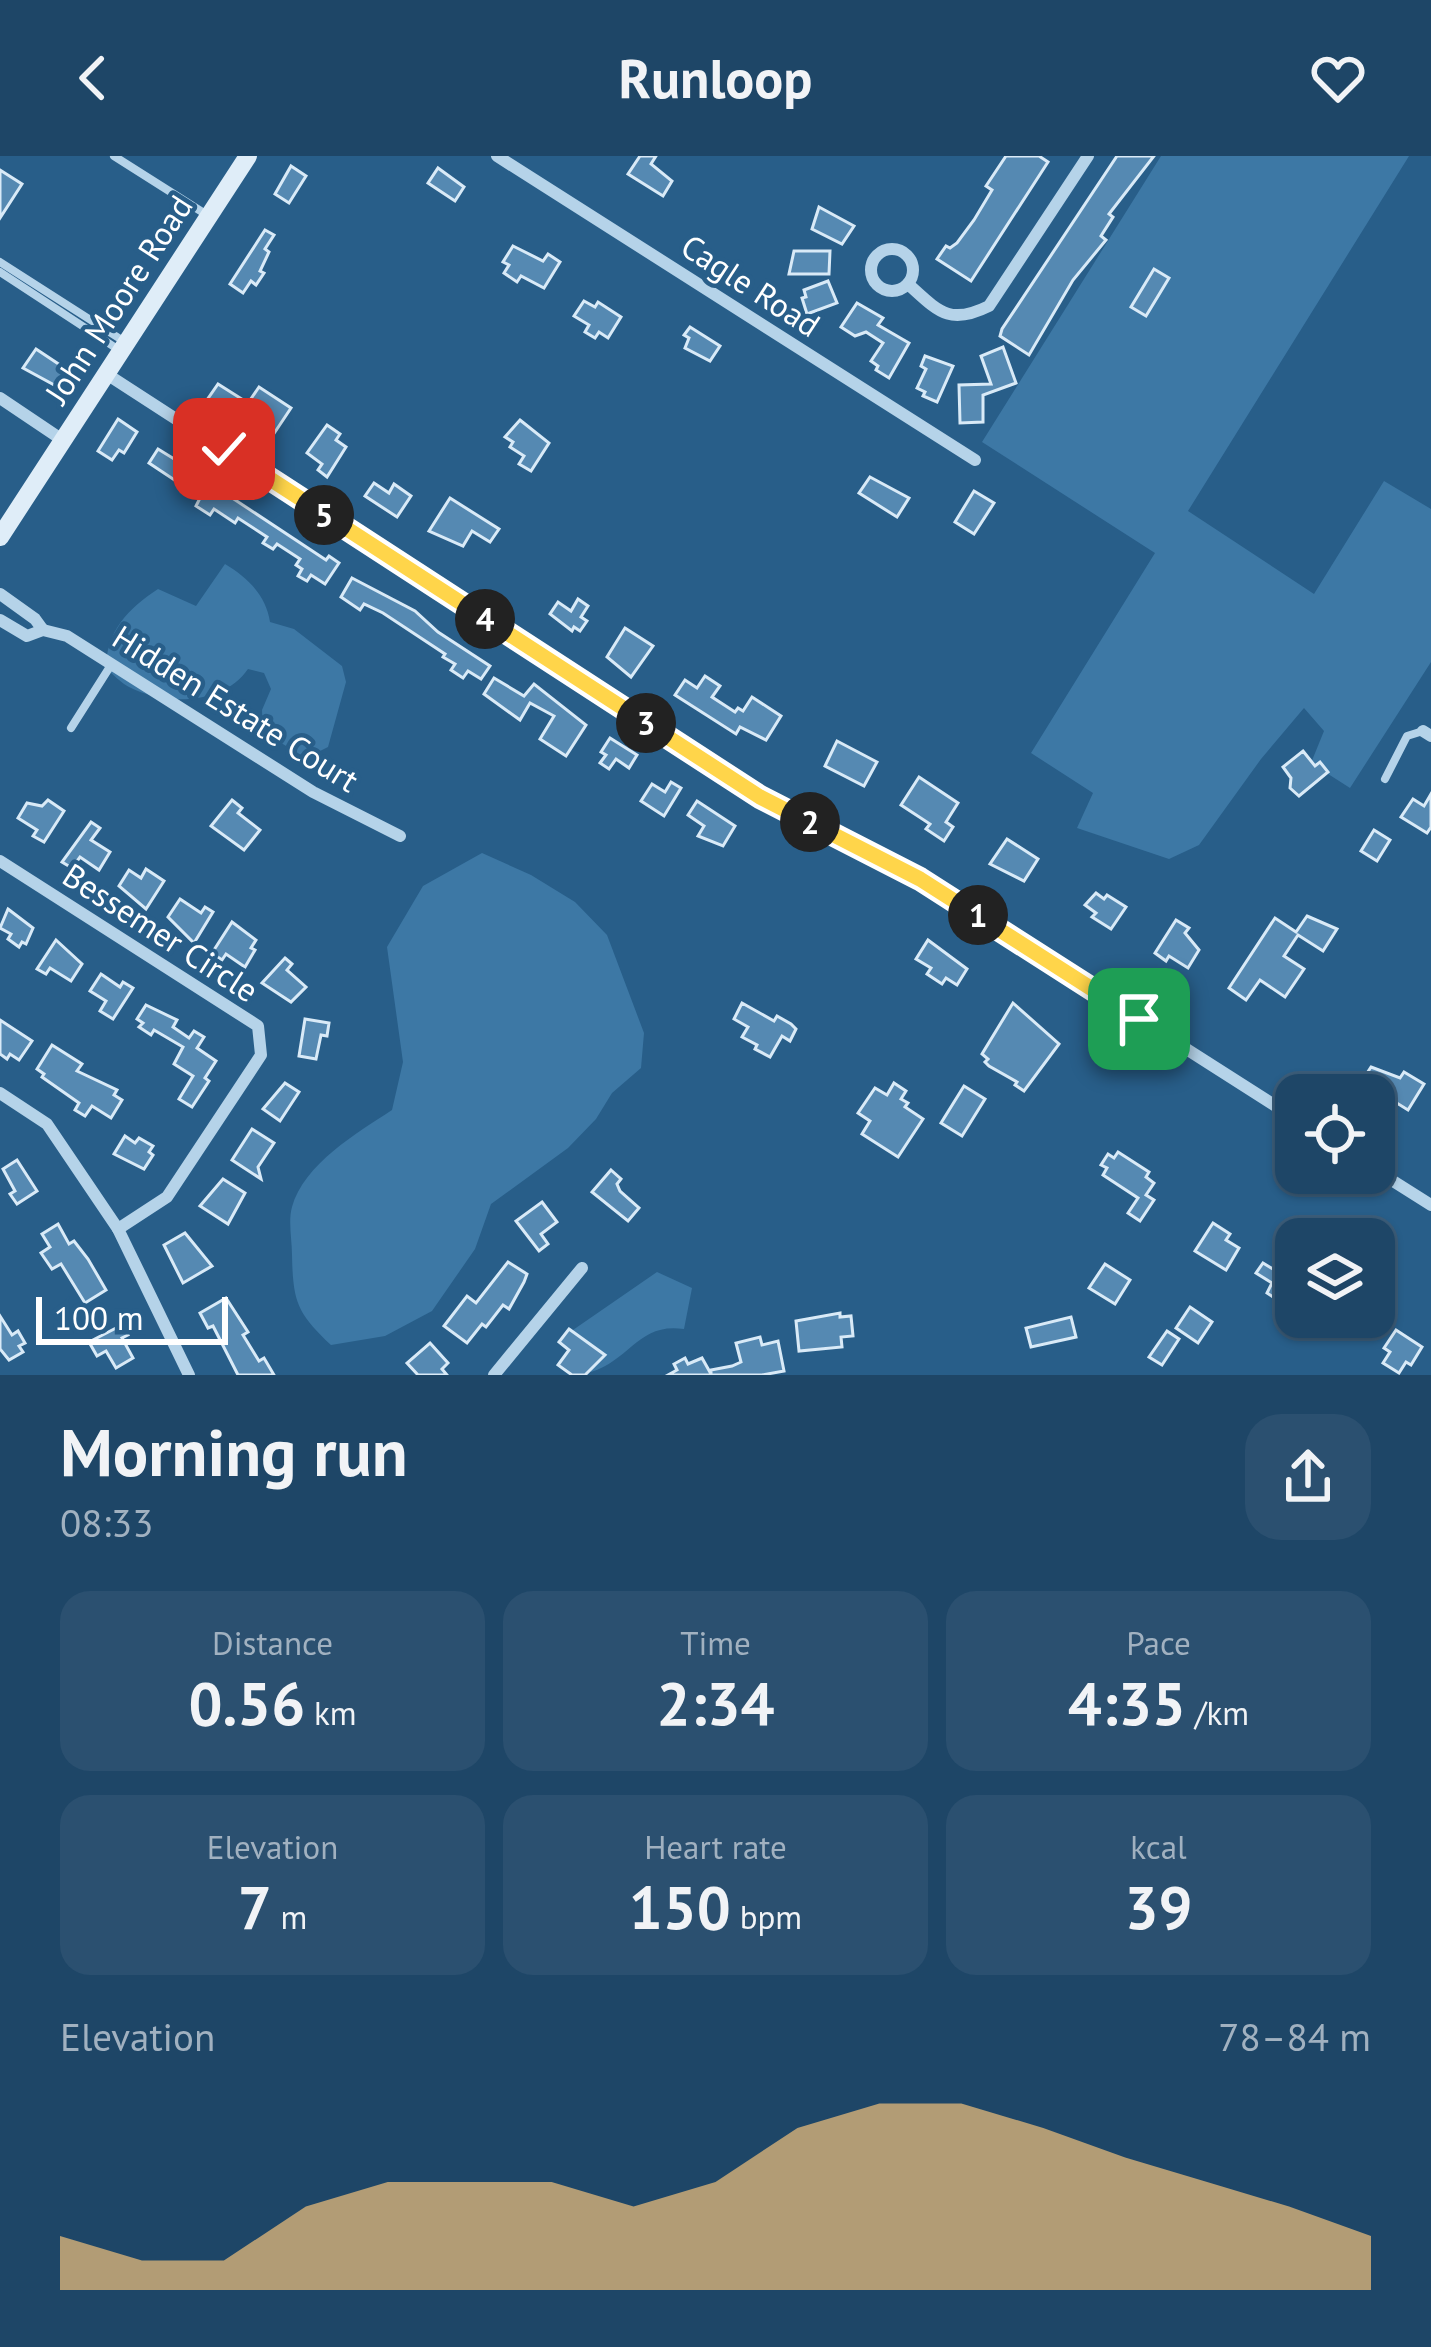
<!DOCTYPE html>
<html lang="en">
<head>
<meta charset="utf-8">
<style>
	:root { --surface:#1e4667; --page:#2b5070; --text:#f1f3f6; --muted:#a1b1c0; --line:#3c5e7b; --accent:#f1c17b }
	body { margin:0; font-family:"PT Sans",sans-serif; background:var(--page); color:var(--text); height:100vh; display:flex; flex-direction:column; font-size:45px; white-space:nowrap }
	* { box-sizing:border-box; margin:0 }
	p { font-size:39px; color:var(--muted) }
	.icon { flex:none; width:66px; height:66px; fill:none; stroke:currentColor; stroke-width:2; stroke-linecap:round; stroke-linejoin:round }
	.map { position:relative; height:1219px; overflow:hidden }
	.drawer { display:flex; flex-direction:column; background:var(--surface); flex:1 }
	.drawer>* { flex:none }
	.fabs { position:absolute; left:1275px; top:918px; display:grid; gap:24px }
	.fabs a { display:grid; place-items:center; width:120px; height:120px; border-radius:24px; background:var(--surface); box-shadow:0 3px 9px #0004,0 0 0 3px var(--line); font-size:60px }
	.scale { position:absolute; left:36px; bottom:30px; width:192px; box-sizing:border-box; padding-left:12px; border:6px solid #fff; border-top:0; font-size:33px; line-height:42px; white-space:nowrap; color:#fff; -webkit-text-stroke:9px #285e89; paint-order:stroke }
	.pin { position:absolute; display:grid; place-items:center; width:102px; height:102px; color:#fff; margin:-51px; border-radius:24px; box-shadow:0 6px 18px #0006 }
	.km { position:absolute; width:60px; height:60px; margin:-30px; border-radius:50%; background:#222; color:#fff; font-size:33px; line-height:60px; text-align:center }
	.round { display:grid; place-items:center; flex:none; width:126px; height:126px; border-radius:36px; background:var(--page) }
	.head { display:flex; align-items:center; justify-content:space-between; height:204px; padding:0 60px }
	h1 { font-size:66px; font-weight:700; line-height:90px }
	.stats { display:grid; grid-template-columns:repeat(3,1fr); gap:18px; height:204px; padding:12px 60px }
	.stats div { display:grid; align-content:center; border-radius:30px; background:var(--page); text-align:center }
	.stats b { font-size:60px; font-weight:700 }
	.stats small { font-size:33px; font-weight:400 }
	.stats p { font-size:33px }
	.chart { height:336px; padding:24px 60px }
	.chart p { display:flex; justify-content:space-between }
	.chart svg { width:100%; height:216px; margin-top:12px; fill:var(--accent); opacity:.7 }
	header { display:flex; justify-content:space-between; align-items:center; height:156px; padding:0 60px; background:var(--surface); font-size:54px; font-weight:700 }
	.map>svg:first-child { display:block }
	.green { fill:#3d78a5 }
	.building { fill:#5589b2; stroke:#d9eaf7; stroke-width:3 }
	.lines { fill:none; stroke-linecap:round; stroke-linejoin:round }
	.lane { stroke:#b5d3e9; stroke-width:8 }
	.street { stroke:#b5d3e9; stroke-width:12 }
	.secondary { stroke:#dfedf8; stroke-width:18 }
	.route-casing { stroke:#fff; stroke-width:24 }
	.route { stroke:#ffd54a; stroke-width:15 }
	.labels { text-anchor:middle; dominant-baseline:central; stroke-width:9; stroke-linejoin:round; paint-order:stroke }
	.street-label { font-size:33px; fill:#fff; stroke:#285e89 }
</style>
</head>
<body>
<header><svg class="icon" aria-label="back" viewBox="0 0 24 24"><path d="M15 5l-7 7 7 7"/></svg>Runloop<svg class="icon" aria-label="heart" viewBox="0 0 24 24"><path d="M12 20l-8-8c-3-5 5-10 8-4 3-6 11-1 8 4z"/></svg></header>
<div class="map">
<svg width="1431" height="1219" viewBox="0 0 1431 1219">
	<rect width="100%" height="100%" fill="#285e89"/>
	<g class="green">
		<polygon points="1161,0 1409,0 1188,355 1314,438 1384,325 1431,353 1431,506 1350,632 1311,607 1324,575 1304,552 1261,603 1199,689 1169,703 1077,672 1093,637 1031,597 1155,397 982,286"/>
		<path d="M225,408C247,421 266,439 270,466L294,473L342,510L346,526L328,591L306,602L263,576L262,554L271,533L264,517L248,513C223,549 166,550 129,531C121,527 113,518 106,513C106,475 128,453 158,433L196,450Z"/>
		<path d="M482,697L531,719L575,746L607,779L644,877L641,912L612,937L596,963L568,992L491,1048L475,1093L432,1155L385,1180L331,1189C297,1157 293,1146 292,1099C292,1084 288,1065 292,1051C304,1008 357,977 392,954L403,906L387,791L423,730Z"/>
		<path d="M657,1116L692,1132L684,1173C639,1166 630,1204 591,1216L557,1185Z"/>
	</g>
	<g class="building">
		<polygon points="640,0 656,0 651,8 672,25 663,40 628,18"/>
		<polygon points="1006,0 1039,0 1048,6 971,125 937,103 946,90 950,92 957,87 974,64 992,34 986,30"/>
		<polygon points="1117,0 1154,0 1109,58 1113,61 1101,80 1106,84 1073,124 1029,199 1000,180 1002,173"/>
		<polygon points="291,10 306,20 289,47 275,38"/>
		<polygon points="438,12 464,31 455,45 428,27"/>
		<polygon points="0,14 22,28 0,62"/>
		<polygon points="819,51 854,70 842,88 812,73"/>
		<polygon points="265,74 274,79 265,93 269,96 260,115 264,117 256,129 251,125 243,137 230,128"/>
		<polygon points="513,90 543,105 548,98 560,106 544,132 521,120 517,126 504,117 509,109 503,106"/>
		<polygon points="794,95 830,95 829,118 789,118"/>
		<polygon points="1154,113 1169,122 1146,160 1131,151"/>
		<polygon points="828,125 837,147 807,158 802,142 806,141 804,134"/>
		<polygon points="584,145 595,151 598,146 621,161 608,182 599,176 595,182 585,176 589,169 574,160"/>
		<polygon points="857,147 883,162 878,169 909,187 889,222 876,214 878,210 871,205 883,187 866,176 855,180 841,171"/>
		<polygon points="690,171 720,190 710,205 685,192 689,182 684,179"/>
		<polygon points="1003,191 1016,227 983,239 983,266 960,267 959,229 991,228 981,200"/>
		<polygon points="36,193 69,215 58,231 23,212"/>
		<polygon points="925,200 953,210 937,246 923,240 925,236 917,232 926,213 921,210"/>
		<polygon points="218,228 248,247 259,231 291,252 273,279 256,268 251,276 207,244"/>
		<polygon points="118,263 137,276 124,297 119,294 112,304 98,295"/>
		<polygon points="520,264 549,287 531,315 519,308 524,300 510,291 513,286 505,281"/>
		<polygon points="327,269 340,278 336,284 346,291 327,321 318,314 322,308 307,297"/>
		<polygon points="158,293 192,314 182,329 149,307"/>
		<polygon points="870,321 909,342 897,361 859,337"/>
		<polygon points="208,326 326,404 329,400 339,407 325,428 311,419 307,425 298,420 302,413 296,409 300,403 277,388 273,393 263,387 267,381 238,362 235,367 214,353 210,359 196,350"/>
		<polygon points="374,327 389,337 394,328 411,340 397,361 365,340"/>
		<polygon points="974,335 994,347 974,378 955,366"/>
		<polygon points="450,342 499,373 490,386 472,375 463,390 429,375"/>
		<polygon points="352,422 415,455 438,476 490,510 481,523 468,515 463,522 451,514 455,508 443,501 445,498 383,457 364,448 360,454 341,441"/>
		<polygon points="578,443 588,450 581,461 587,465 580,475 574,471 572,475 550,458 558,446 571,455"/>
		<polygon points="625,472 653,490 631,521 607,501"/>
		<polygon points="705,520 720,530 712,541 735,556 738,552 743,555 752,541 781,560 766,584 740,571 736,578 675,539 685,524 697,532"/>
		<polygon points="494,522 524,540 534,528 586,569 566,600 540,583 554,560 530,547 520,564 484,538"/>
		<polygon points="610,582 637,599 629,612 616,603 609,613 600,607 606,599 601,596"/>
		<polygon points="837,585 877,606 864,630 825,610"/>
		<polygon points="1303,595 1315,610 1320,606 1328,616 1299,640 1290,632 1291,622 1283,611"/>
		<polygon points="919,621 958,647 946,666 953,671 944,685 926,673 930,668 901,649"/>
		<polygon points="671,626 681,632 664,660 641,645 652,628 665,636"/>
		<polygon points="1431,638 1431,671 1427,677 1401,661 1413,643 1424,650"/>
		<polygon points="48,644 64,655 44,686 33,680 37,674 18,662 27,647 42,650"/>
		<polygon points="232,644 242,652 238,657 260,674 244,694 211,670"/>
		<polygon points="697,645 735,670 723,690 698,680 704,670 688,659"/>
		<polygon points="91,666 100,672 91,684 110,696 99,714 80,701 72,712 62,706"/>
		<polygon points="1374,674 1390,684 1377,705 1361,695"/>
		<polygon points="1007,683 1038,703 1024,725 990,708"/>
		<polygon points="146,713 164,725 146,753 119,730 129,714 141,722"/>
		<polygon points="1096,737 1104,743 1107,739 1126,751 1111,773 1092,761 1096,757 1085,749"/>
		<polygon points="180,743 201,757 205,751 213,756 194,787 168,761"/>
		<polygon points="8,753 33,772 26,788 22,786 19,791 8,783 11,778 0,772"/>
		<polygon points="1307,760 1337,773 1323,795 1298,779 1284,800 1304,813 1285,841 1260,824 1246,844 1229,832 1275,762 1296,776"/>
		<polygon points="1176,764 1189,772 1185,777 1199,794 1188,812 1169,800 1166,805 1155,797"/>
		<polygon points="232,766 256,784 251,792 255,794 245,811 226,798 222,804 212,797"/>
		<polygon points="56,784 82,808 71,825 50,812 46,818 37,813"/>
		<polygon points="928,784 967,813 957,829 946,822 942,828 927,818 931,812 916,803"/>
		<polygon points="285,802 292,808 287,814 306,831 291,846 262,827"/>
		<polygon points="101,818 120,831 123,826 133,832 113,863 100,855 106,845 90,835"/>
		<polygon points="742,847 774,865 777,860 791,868 796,873 790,885 782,880 770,901 755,893 757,889 742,881 748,871 734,863"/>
		<polygon points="1013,847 1059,888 1024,935 1015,929 1017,926 989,910 985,906 988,903 982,898"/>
		<polygon points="146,849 177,864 173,871 189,882 194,875 204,881 197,892 216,905 205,922 209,925 192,951 179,943 193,920 174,908 183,891 154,874 151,879 139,871 143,867 137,863"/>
		<polygon points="305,863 329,867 327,880 321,879 316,903 299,900"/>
		<polygon points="0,864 32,885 19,904 10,898 7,903 0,898"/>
		<polygon points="52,889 82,908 77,915 117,934 114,939 122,944 111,962 92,950 85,960 75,954 79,947 42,921 44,918 37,913"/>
		<polygon points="1371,911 1400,922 1404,916 1424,928 1408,954 1392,944 1384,946 1360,928"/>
		<polygon points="285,927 299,936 280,965 263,953"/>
		<polygon points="894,927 906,935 901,943 908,947 905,951 923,963 898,1001 862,978 870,965 858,957 875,932 887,939"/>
		<polygon points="964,930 985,943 962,980 941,967"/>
		<polygon points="252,973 274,987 258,1011 261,1023 232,1004"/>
		<polygon points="125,980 135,987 139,982 153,990 149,996 153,999 144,1013 114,998"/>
		<polygon points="1118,996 1149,1016 1146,1021 1154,1027 1146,1039 1154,1044 1140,1065 1128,1057 1138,1042 1103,1019 1107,1012 1101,1009 1108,998 1114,1002"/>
		<polygon points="17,1004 37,1035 17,1048 10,1038 15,1035 3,1013"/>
		<polygon points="611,1014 621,1023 617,1028 620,1035 639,1052 628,1065 592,1036"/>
		<polygon points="223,1023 245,1037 228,1068 200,1050"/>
		<polygon points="542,1046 557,1066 541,1078 548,1088 539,1095 516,1065"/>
		<polygon points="1213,1067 1230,1078 1226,1084 1239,1092 1226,1114 1195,1095"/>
		<polygon points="58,1068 69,1088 74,1085 88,1103 106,1134 85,1147 61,1108 52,1113 41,1097 50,1091 42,1078"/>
		<polygon points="185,1077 212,1110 183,1127 164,1089"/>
		<polygon points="508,1106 527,1118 524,1126 509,1153 503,1149 486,1171 482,1168 467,1187 444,1170 467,1140 476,1147"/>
		<polygon points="1263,1107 1296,1127 1296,1156 1267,1137 1272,1127 1256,1117"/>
		<polygon points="1105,1108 1130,1124 1115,1148 1089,1132"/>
		<polygon points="226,1142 248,1176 243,1179 259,1205 264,1202 274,1219 238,1219 213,1170 208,1172 200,1157"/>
		<polygon points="1190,1151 1212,1166 1198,1187 1176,1172"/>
		<polygon points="840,1157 840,1161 851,1160 853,1180 841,1181 842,1191 799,1195 796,1165"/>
		<polygon points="0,1160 12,1179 18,1175 25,1187 19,1190 23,1196 9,1204 0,1193"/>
		<polygon points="1071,1161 1076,1181 1031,1191 1026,1172"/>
		<polygon points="122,1169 128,1179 122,1182 133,1202 116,1212 106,1195 97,1200 89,1186"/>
		<polygon points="569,1173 605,1199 585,1219 572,1219 558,1209 569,1194 559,1186"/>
		<polygon points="1396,1174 1422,1191 1411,1209 1406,1206 1399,1217 1383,1207 1390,1196 1384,1192"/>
		<polygon points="1167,1175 1179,1183 1162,1209 1149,1201"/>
		<polygon points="760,1181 762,1189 778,1185 784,1215 762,1219 668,1219 677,1214 674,1208 685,1202 688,1208 702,1202 711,1218 711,1214 732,1210 741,1206 736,1187"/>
		<polygon points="430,1187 448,1207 442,1213 447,1219 418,1219 407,1207"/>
	</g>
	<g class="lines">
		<g class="lane">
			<polyline points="114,0 207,59"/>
			<polyline points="0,106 125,186"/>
			<polyline points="0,116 119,194"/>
			<polyline points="71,572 111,509"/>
			<polyline points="1385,623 1407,580 1423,575"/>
		</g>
		<g class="street">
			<polyline points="497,0 975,304"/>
			<circle cx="892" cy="114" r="21"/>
			<path d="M908,128C938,155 949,170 989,150L1088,0"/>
			<polyline points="105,217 759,641 920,723 1296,963"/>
			<polyline points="0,242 61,283"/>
			<polyline points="0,438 35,463 43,474"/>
			<polyline points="0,464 27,480 43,474 67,480 313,636 400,680"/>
			<polyline points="1423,575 1431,580"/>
			<polyline points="0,705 258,870 261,899 167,1041 118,1073"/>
			<polyline points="0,937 47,968 118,1073 189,1219"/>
			<polyline points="1374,1013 1431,1049"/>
			<polyline points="494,1219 582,1112"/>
		</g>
		<polyline class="secondary" points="0,381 248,0"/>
	</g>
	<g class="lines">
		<g class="route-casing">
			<polyline id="route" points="224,293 760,641 920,723 1139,863"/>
		</g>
		<use href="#route" class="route"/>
	</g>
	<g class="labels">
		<g class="street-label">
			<text transform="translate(751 129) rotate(33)">Cagle Road</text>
			<text transform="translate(118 143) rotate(-57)">John Moore Road</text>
			<text transform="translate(236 552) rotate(32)">Hidden Estate Court</text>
			<text transform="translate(161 776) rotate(33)">Bessemer Circle</text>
		</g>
	</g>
</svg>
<div class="fabs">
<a><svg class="icon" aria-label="locate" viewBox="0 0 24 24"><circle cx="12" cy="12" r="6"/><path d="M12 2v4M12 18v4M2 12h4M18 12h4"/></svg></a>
<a><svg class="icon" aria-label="layers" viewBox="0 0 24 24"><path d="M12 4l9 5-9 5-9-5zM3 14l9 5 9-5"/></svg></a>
</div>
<div class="scale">100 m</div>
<div class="pin" style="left:1139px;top:863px;background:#1e9e55"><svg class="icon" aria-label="arrive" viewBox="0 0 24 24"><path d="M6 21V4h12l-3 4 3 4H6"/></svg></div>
<div class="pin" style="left:224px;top:293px;background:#d93025"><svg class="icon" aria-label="check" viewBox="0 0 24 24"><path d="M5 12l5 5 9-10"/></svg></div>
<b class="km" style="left:978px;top:759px">1</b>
<b class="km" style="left:810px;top:666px">2</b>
<b class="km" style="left:646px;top:567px">3</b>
<b class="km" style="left:485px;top:463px">4</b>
<b class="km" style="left:324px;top:359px">5</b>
</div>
<section class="drawer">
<div class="head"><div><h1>Morning run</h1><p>08:33</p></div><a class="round"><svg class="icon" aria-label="share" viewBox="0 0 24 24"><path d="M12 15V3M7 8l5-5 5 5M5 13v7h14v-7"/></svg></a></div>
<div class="stats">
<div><p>Distance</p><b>0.56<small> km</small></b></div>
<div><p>Time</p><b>2:34</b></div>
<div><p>Pace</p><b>4:35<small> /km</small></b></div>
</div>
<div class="stats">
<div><p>Elevation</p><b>7<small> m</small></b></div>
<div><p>Heart rate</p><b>150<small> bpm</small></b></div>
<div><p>kcal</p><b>39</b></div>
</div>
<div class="chart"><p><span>Elevation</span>78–84 m</p>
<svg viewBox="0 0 160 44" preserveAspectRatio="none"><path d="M0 44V33L10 38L20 38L30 27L40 22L50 22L60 22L70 27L80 22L90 11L100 6L110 6L120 11L130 17L140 22L150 27L160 33V44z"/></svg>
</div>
</section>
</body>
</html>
